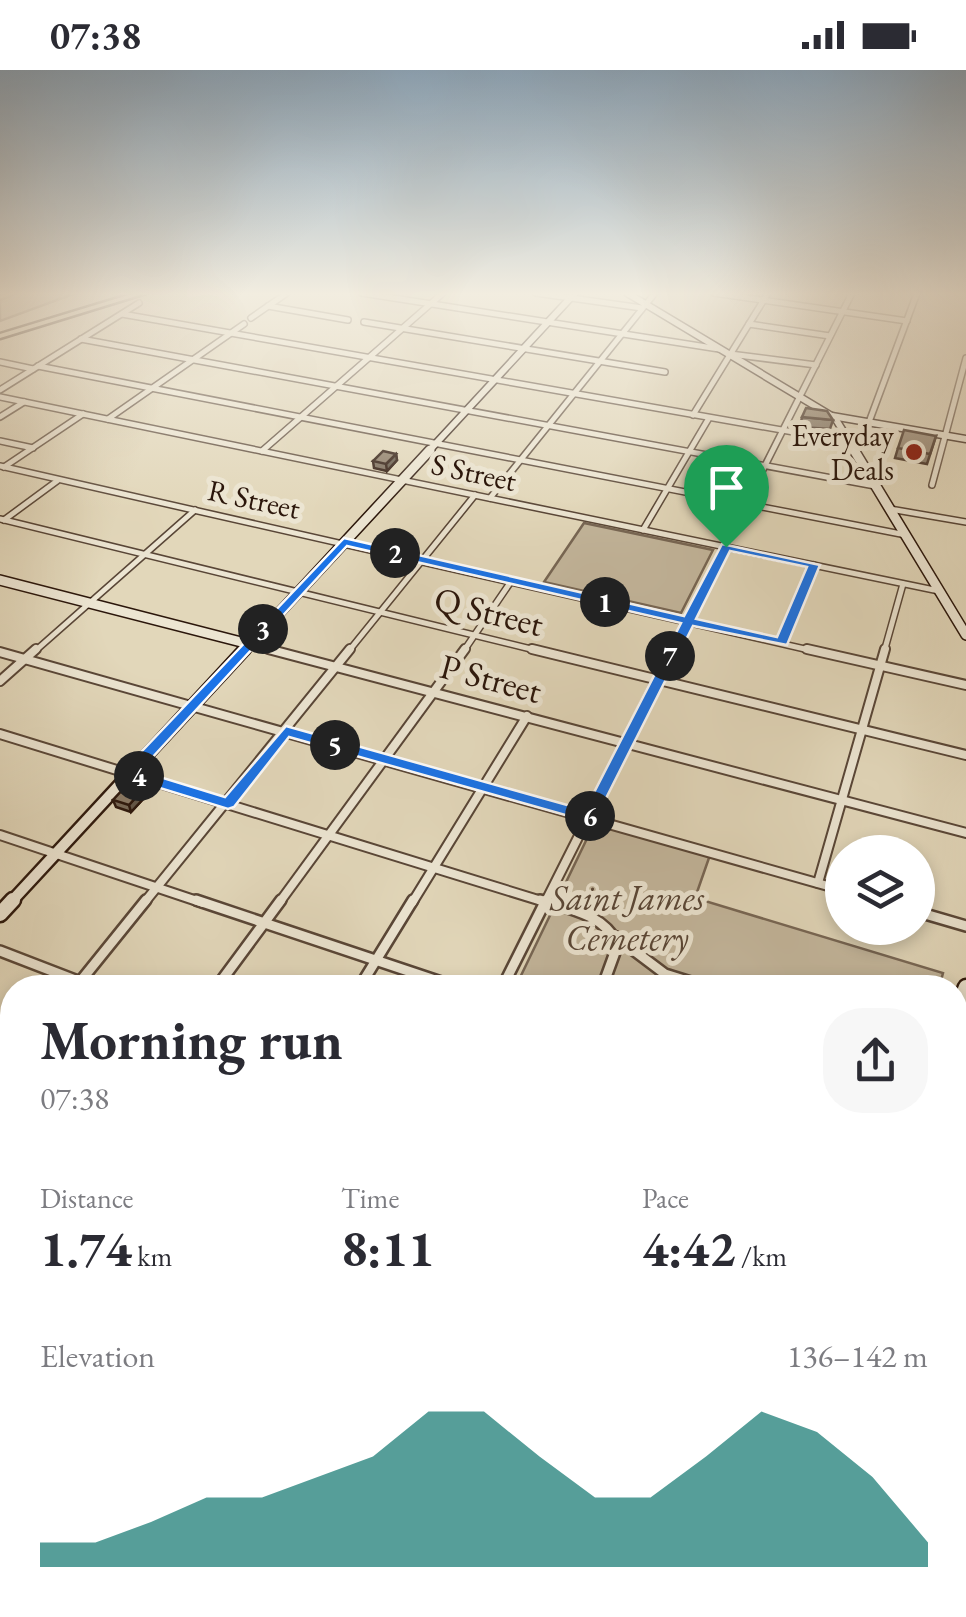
<!DOCTYPE html>
<html lang="en">
<head>
<meta charset="utf-8">
<style>
	:root { --surface:#fff; --page:#f7f7f7; --text:#2b2b33; --muted:#7c7c81; --accent:#0f766e }
	body { margin:0; font-family:"EB Garamond",serif; background:var(--page); color:var(--text); height:100vh; display:flex; flex-direction:column; font-size:38px; white-space:nowrap }
	* { box-sizing:border-box; margin:0 }
	p { font-size:32px; color:var(--muted) }
	.icon { flex:none; width:55px; height:55px; fill:none; stroke:currentColor; stroke-width:2; stroke-linecap:round; stroke-linejoin:round }
	.map { position:relative; flex:1; overflow:hidden }
	.panel { position:absolute; left:0px; top:905px; width:968px; height:642px; display:flex; flex-direction:column; background:var(--surface); border-radius:40px 40px 0 0; box-shadow:0 5px 15px #0003 }
	.panel>* { flex:none }
	.tools { position:absolute; left:825px; top:765px; display:grid; gap:20px }
	.tools a { display:grid; place-items:center; width:110px; height:110px; border-radius:50%; background:var(--surface); box-shadow:0 5px 15px #0003; font-size:50px }
	.pin { position:absolute; display:grid; place-items:center; width:85px; height:85px; color:#fff; margin:-102px -42px; border-radius:50% 50% 50% 0; rotate:-45deg; box-shadow:0 0 10px #0007 }
	.pin .icon { rotate:45deg }
	.km { position:absolute; width:50px; height:50px; margin:-25px; border-radius:50%; background:#222; color:#fff; font-size:28px; line-height:50px; text-align:center }
	.round { display:grid; place-items:center; flex:none; width:105px; height:105px; border-radius:40px; background:var(--page) }
	.summary { display:flex; align-items:center; justify-content:space-between; height:170px; padding:0 40px }
	h1 { font-size:55px; font-weight:700; line-height:75px }
	.metrics { display:grid; grid-template-columns:repeat(3,1fr); gap:15px; height:170px; padding:10px 40px }
	.metrics div { display:grid; align-content:center }
	.metrics b { font-size:50px; font-weight:700 }
	.metrics small { font-size:28px; font-weight:400 }
	.metrics p { font-size:28px }
	.chart { height:280px; padding:20px 40px }
	.chart p { display:flex; justify-content:space-between }
	.chart svg { width:100%; height:180px; margin-top:10px; fill:var(--accent); opacity:.7 }
	.status { display:flex; justify-content:space-between; align-items:center; height:70px; padding:0 50px; background:var(--surface); direction:ltr }
	.status svg { height:28px; fill:currentColor }
	.map>svg:first-child { display:block }
	.green { fill:#c3b69c; stroke:#776654; stroke-width:2.5 }
	.lines { fill:none; stroke-linecap:round; stroke-linejoin:round }
	.stream { stroke:#746250; stroke-width:2.5 }
	.street-far3-casing { stroke:#594637; stroke-width:8 }
	.street-far2-casing { stroke:#594637; stroke-width:12 }
	.street-far1-casing { stroke:#594637; stroke-width:14 }
	.street-casing { stroke:#594637; stroke-width:16 }
	.secondary-far3-casing { stroke:#2b160b; stroke-width:9 }
	.secondary-far2-casing { stroke:#2b160b; stroke-width:12 }
	.secondary-far1-casing { stroke:#2b160b; stroke-width:15 }
	.secondary-casing { stroke:#2b160b; stroke-width:19 }
	.highway-casing { stroke:#2b160b; stroke-width:5 }
	.street-far3 { stroke:#ece5d2; stroke-width:5 }
	.street-far2 { stroke:#ece5d2; stroke-width:8 }
	.street-far1 { stroke:#ece5d2; stroke-width:9 }
	.street { stroke:#ece5d2; stroke-width:11 }
	.secondary-far3 { stroke:#ece5d2; stroke-width:6 }
	.secondary-far2 { stroke:#ece5d2; stroke-width:9 }
	.secondary-far1 { stroke:#ece5d2; stroke-width:10 }
	.secondary { stroke:#ece5d2; stroke-width:14 }
	.highway { fill:#e2d7ba; fill-rule:evenodd }
	.wall { fill:#776958; stroke:#2b160b; stroke-width:2.5 }
	.shaded-wall { fill:#615547; stroke:#2b160b; stroke-width:2.5 }
	.building { fill:#8a7a66; stroke:#2b160b; stroke-width:2.5 }
	.route { fill:#1a73e8; stroke:#fff; stroke-width:2.5; fill-rule:evenodd }
	.poi-dot { fill:#8f2418; stroke:#ece5d2; stroke-width:4 }
	.labels { text-anchor:middle; dominant-baseline:central; stroke-width:10; stroke-linejoin:round; paint-order:stroke }
	.far-poi-label { font-size:30px; fill:#2b160b; stroke:#ece5d2; text-anchor:end }
	.far-street-label { font-size:30px; fill:#2b160b; stroke:#ece5d2 }
	.street-label { font-size:35px; fill:#2b160b; stroke:#ece5d2 }
	.park-label { font-size:35px; font-style:italic; fill:#594636; stroke:#ece5d2 }
</style>
</head>
<body>
<div class="status"><b>07:38</b><svg viewBox="0 0 49 12"><path d="M0 12V9h3v3zM5 12V6h3v6zM10 12V3h3v9zM15 12V0h3v12zM26 1h20v11H26zM47 4h2v5h-2z"/></svg></div>
<div class="map">
<svg width="966" height="1547" viewBox="0 0 966 1547">
	<rect width="100%" height="100%" fill="#e2d7ba"/>
	<filter id="stains"><feTurbulence type="fractalNoise" baseFrequency=".002" numOctaves="4"/><feColorMatrix values="0 0 0 0 .2 0 0 0 0 .09 0 0 0 0 .02 0 0 0 .5 -.17"/></filter>
	<radialGradient id="worn" r=".72"><stop offset=".6" stop-color="#630" stop-opacity="0"/><stop offset="1" stop-color="#630" stop-opacity=".3"/></radialGradient>
	<g class="green">
		<polygon points="0,223 76,223 0,251"/>
		<polygon points="584,453 713,480 681,543 544,512"/>
		<polygon points="595,752 710,785 695,828 943,903 939,918 515,918"/>
		<polygon points="955,1056 966,1080 966,1505 955,1500"/>
	</g>
	<g class="lines">
		<polyline class="stream" points="0,230 17,223"/>
		<g class="street-far3-casing">
			<g id="street-far3">
				<polyline points="362,223 719,279"/>
				<polyline points="536,223 642,238"/>
				<polyline points="714,223 907,251"/>
				<polyline points="268,236 348,250"/>
				<polyline points="122,244 850,372"/>
				<polyline points="251,248 287,223"/>
				<polyline points="364,252 665,302"/>
				<polyline points="749,254 830,266"/>
				<polyline points="81,269 875,416"/>
				<polyline points="730,284 816,295"/>
				<polyline points="0,292 33,299"/>
				<polyline points="38,296 906,465"/>
				<polyline points="0,320 139,233"/>
				<polyline points="0,327 939,521"/>
				<polyline points="693,345 768,223"/>
				<polyline points="0,347 24,332"/>
				<polyline points="108,349 244,254"/>
				<polyline points="869,352 917,223"/>
				<polyline points="0,371 33,378"/>
				<polyline points="262,381 443,223"/>
				<polyline points="0,396 818,582"/>
				<polyline points="4,397 83,344"/>
				<polyline points="932,415 966,288"/>
				<polyline points="490,428 655,223"/>
				<polyline points="890,439 966,452"/>
				<polyline points="0,449 543,582"/>
				<polyline points="4,450 57,411"/>
				<polyline points="643,460 709,348"/>
				<polyline points="782,572 814,495"/>
				<polyline points="249,574 278,582"/>
				<polyline points="34,582 195,440"/>
				<polyline points="348,582 475,425"/>
				<polyline points="463,582 512,510"/>
				<polyline points="671,582 852,223"/>
				<polyline points="884,582 903,514"/>
			</g>
		</g>
		<g class="street-far2-casing">
			<g id="street-far2">
				<polyline points="268,579 966,763"/>
				<polyline points="532,579 966,685"/>
				<polyline points="807,579 966,615"/>
				<polyline points="0,582 842,820"/>
				<polyline points="0,611 36,579"/>
				<polyline points="0,664 548,833"/>
				<polyline points="0,765 203,833"/>
				<polyline points="818,813 885,579"/>
				<polyline points="144,833 350,579"/>
				<polyline points="279,833 465,579"/>
				<polyline points="412,833 527,646"/>
				<polyline points="545,833 673,579"/>
			</g>
		</g>
		<g class="street-far1-casing">
			<g id="street-far1">
				<polyline points="196,830 459,918"/>
				<path d="M540,830C570,839 603,844 618,874L602,918"/>
				<polyline points="918,842 966,856"/>
				<polyline points="616,867 665,904 710,918"/>
				<polyline points="0,881 96,918"/>
				<polyline points="75,918 146,830"/>
				<polyline points="216,918 281,830"/>
				<polyline points="359,918 413,830"/>
				<polyline points="502,918 546,830"/>
				<polyline points="0,1008 12,993"/>
				<polyline points="0,1032 12,1037"/>
				<polyline points="955,1080 966,1104"/>
			</g>
		</g>
		<g class="street-casing">
			<g id="street">
				<polyline points="955,1231 966,1231"/>
				<polyline points="0,1328 12,1335"/>
				<polyline points="955,1426 966,1435"/>
				<polyline points="0,1468 12,1475"/>
				<polyline points="0,1500 12,1479"/>
				<polyline points="122,1535 144,1547"/>
				<polyline points="404,1535 433,1547"/>
				<polyline points="182,1547 188,1535"/>
				<polyline points="391,1547 396,1535"/>
			</g>
		</g>
		<g class="secondary-far3-casing">
			<g id="secondary-far3">
				<polyline points="627,223 835,348 856,382"/>
				<polyline points="832,346 966,369"/>
				<polyline points="428,382 575,223"/>
			</g>
		</g>
		<g class="secondary-far2-casing">
			<g id="secondary-far2">
				<polyline points="854,380 966,565"/>
				<polyline points="0,510 249,574"/>
				<polyline points="243,582 430,380"/>
			</g>
		</g>
		<g class="secondary-far1-casing">
			<polyline id="secondary-far1" points="10,833 245,579"/>
		</g>
		<g class="secondary-casing">
			<g id="secondary">
				<polyline points="0,844 13,830"/>
				<polyline points="955,944 966,917"/>
				<polyline points="955,1006 966,1040"/>
			</g>
		</g>
		<g class="highway-casing">
			<g id="highway">
				<polygon points="135,223 146,223 0,268 0,264"/>
				<polygon points="0,1176 12,1182 12,1200 0,1195"/>
				<polygon points="0,1229 12,1235 12,1254 0,1249"/>
				<path d="M519,1535C535,1535 554,1530 561,1547C545,1547 526,1547 519,1535Z"/>
				<polygon points="615,1535 652,1535 660,1539 663,1547 626,1547 618,1543"/>
				<polygon points="754,1535 791,1535 800,1539 803,1547 766,1547 757,1543"/>
				<polygon points="887,1535 935,1535 945,1539 948,1547 900,1547 890,1543"/>
			</g>
		</g>
		<use href="#street-far3" class="street-far3"/>
		<use href="#street-far2" class="street-far2"/>
		<use href="#street-far1" class="street-far1"/>
		<use href="#street" class="street"/>
		<use href="#secondary-far3" class="secondary-far3"/>
		<use href="#secondary-far2" class="secondary-far2"/>
		<use href="#secondary-far1" class="secondary-far1"/>
		<use href="#secondary" class="secondary"/>
		<use href="#highway" class="highway"/>
	</g>
	<g class="wall">
		<polygon points="802,347 833,350 830,359 800,357"/>
		<polygon points="936,366 927,394 895,388 898,378"/>
		<polygon points="396,384 397,390 387,401 374,398 373,391"/>
		<polygon points="146,726 131,742 116,737 113,730"/>
	</g>
	<g class="shaded-wall">
		<polygon points="396,384 397,390 387,401 386,394"/>
		<polygon points="144,718 146,726 131,742 129,735"/>
	</g>
	<g class="building">
		<polygon points="806,338 827,341 833,350 802,347"/>
		<polygon points="904,360 936,366 930,384 898,378"/>
		<polygon points="383,381 396,384 386,394 373,391"/>
		<polygon points="128,714 144,718 129,735 113,730"/>
	</g>
	<linearGradient id="sky" x2="0" y2="1"><stop stop-color="#8da8be"/><stop offset="0.51" stop-color="#f2ede0"/><stop offset="1" stop-color="#f2ede0" stop-opacity="0"/></linearGradient>
	<rect width="966" height="439" fill="url(#sky)"/>
	<path class="route" d="M344,468L684,546L722,474L820,495L787,575L693,556L595,750L590,752L289,667L234,737L228,739L124,707V700ZM347,476L681,553L585,740L286,656L225,727L140,701ZM730,481L807,497L777,567L696,549Z"/>
	<circle class="poi-dot" cx="914" cy="382" r="10"/>
	<g class="labels">
		<g class="far-poi-label">
			<text x="894" y="365">Everyday<tspan x="894" dy="34">Deals</tspan></text>
		</g>
		<g class="far-street-label">
			<text transform="translate(474 402) rotate(12)">S Street</text>
			<text transform="translate(254 429) rotate(12)">R Street</text>
		</g>
		<g class="street-label">
			<text transform="translate(489 541) rotate(14)">Q Street</text>
			<text transform="translate(491 608) rotate(15)">P Street</text>
		</g>
		<g class="park-label">
			<text x="627" y="827">Saint James<tspan x="627" dy="40">Cemetery</tspan></text>
		</g>
	</g>
	<rect width="100%" height="100%" filter="url(#stains)"/>
	<rect width="100%" height="100%" fill="url(#worn)"/>
</svg>
<div class="tools">
<a><svg class="icon" aria-label="layers" viewBox="0 0 24 24"><path d="M12 4l9 5-9 5-9-5zM3 14l9 5 9-5"/></svg></a>
</div>
<div class="pin" style="left:726px;top:477px;background:#1e9e55"><svg class="icon" aria-label="arrive" viewBox="0 0 24 24"><path d="M6 21V4h12l-3 4 3 4H6"/></svg></div>
<b class="km" style="left:605px;top:532px">1</b>
<b class="km" style="left:395px;top:483px">2</b>
<b class="km" style="left:263px;top:559px">3</b>
<b class="km" style="left:139px;top:706px">4</b>
<b class="km" style="left:335px;top:675px">5</b>
<b class="km" style="left:590px;top:746px">6</b>
<b class="km" style="left:670px;top:586px">7</b>
<section class="panel">
<div class="summary"><div><h1>Morning run</h1><p>07:38</p></div><a class="round"><svg class="icon" aria-label="share" viewBox="0 0 24 24"><path d="M12 15V3M7 8l5-5 5 5M5 13v7h14v-7"/></svg></a></div>
<div class="metrics">
<div><p>Distance</p><b>1.74<small> km</small></b></div>
<div><p>Time</p><b>8:11</b></div>
<div><p>Pace</p><b>4:42<small> /km</small></b></div>
</div>
<div class="chart"><p><span>Elevation</span>136–142 m</p>
<svg viewBox="0 0 160 44" preserveAspectRatio="none"><path d="M0 44V38L10 38L20 33L30 27L40 27L50 22L60 17L70 6L80 6L90 17L100 27L110 27L120 17L130 6L140 11L150 22L160 38V44z"/></svg>
</div>
</section>
</div>
</body>
</html>
